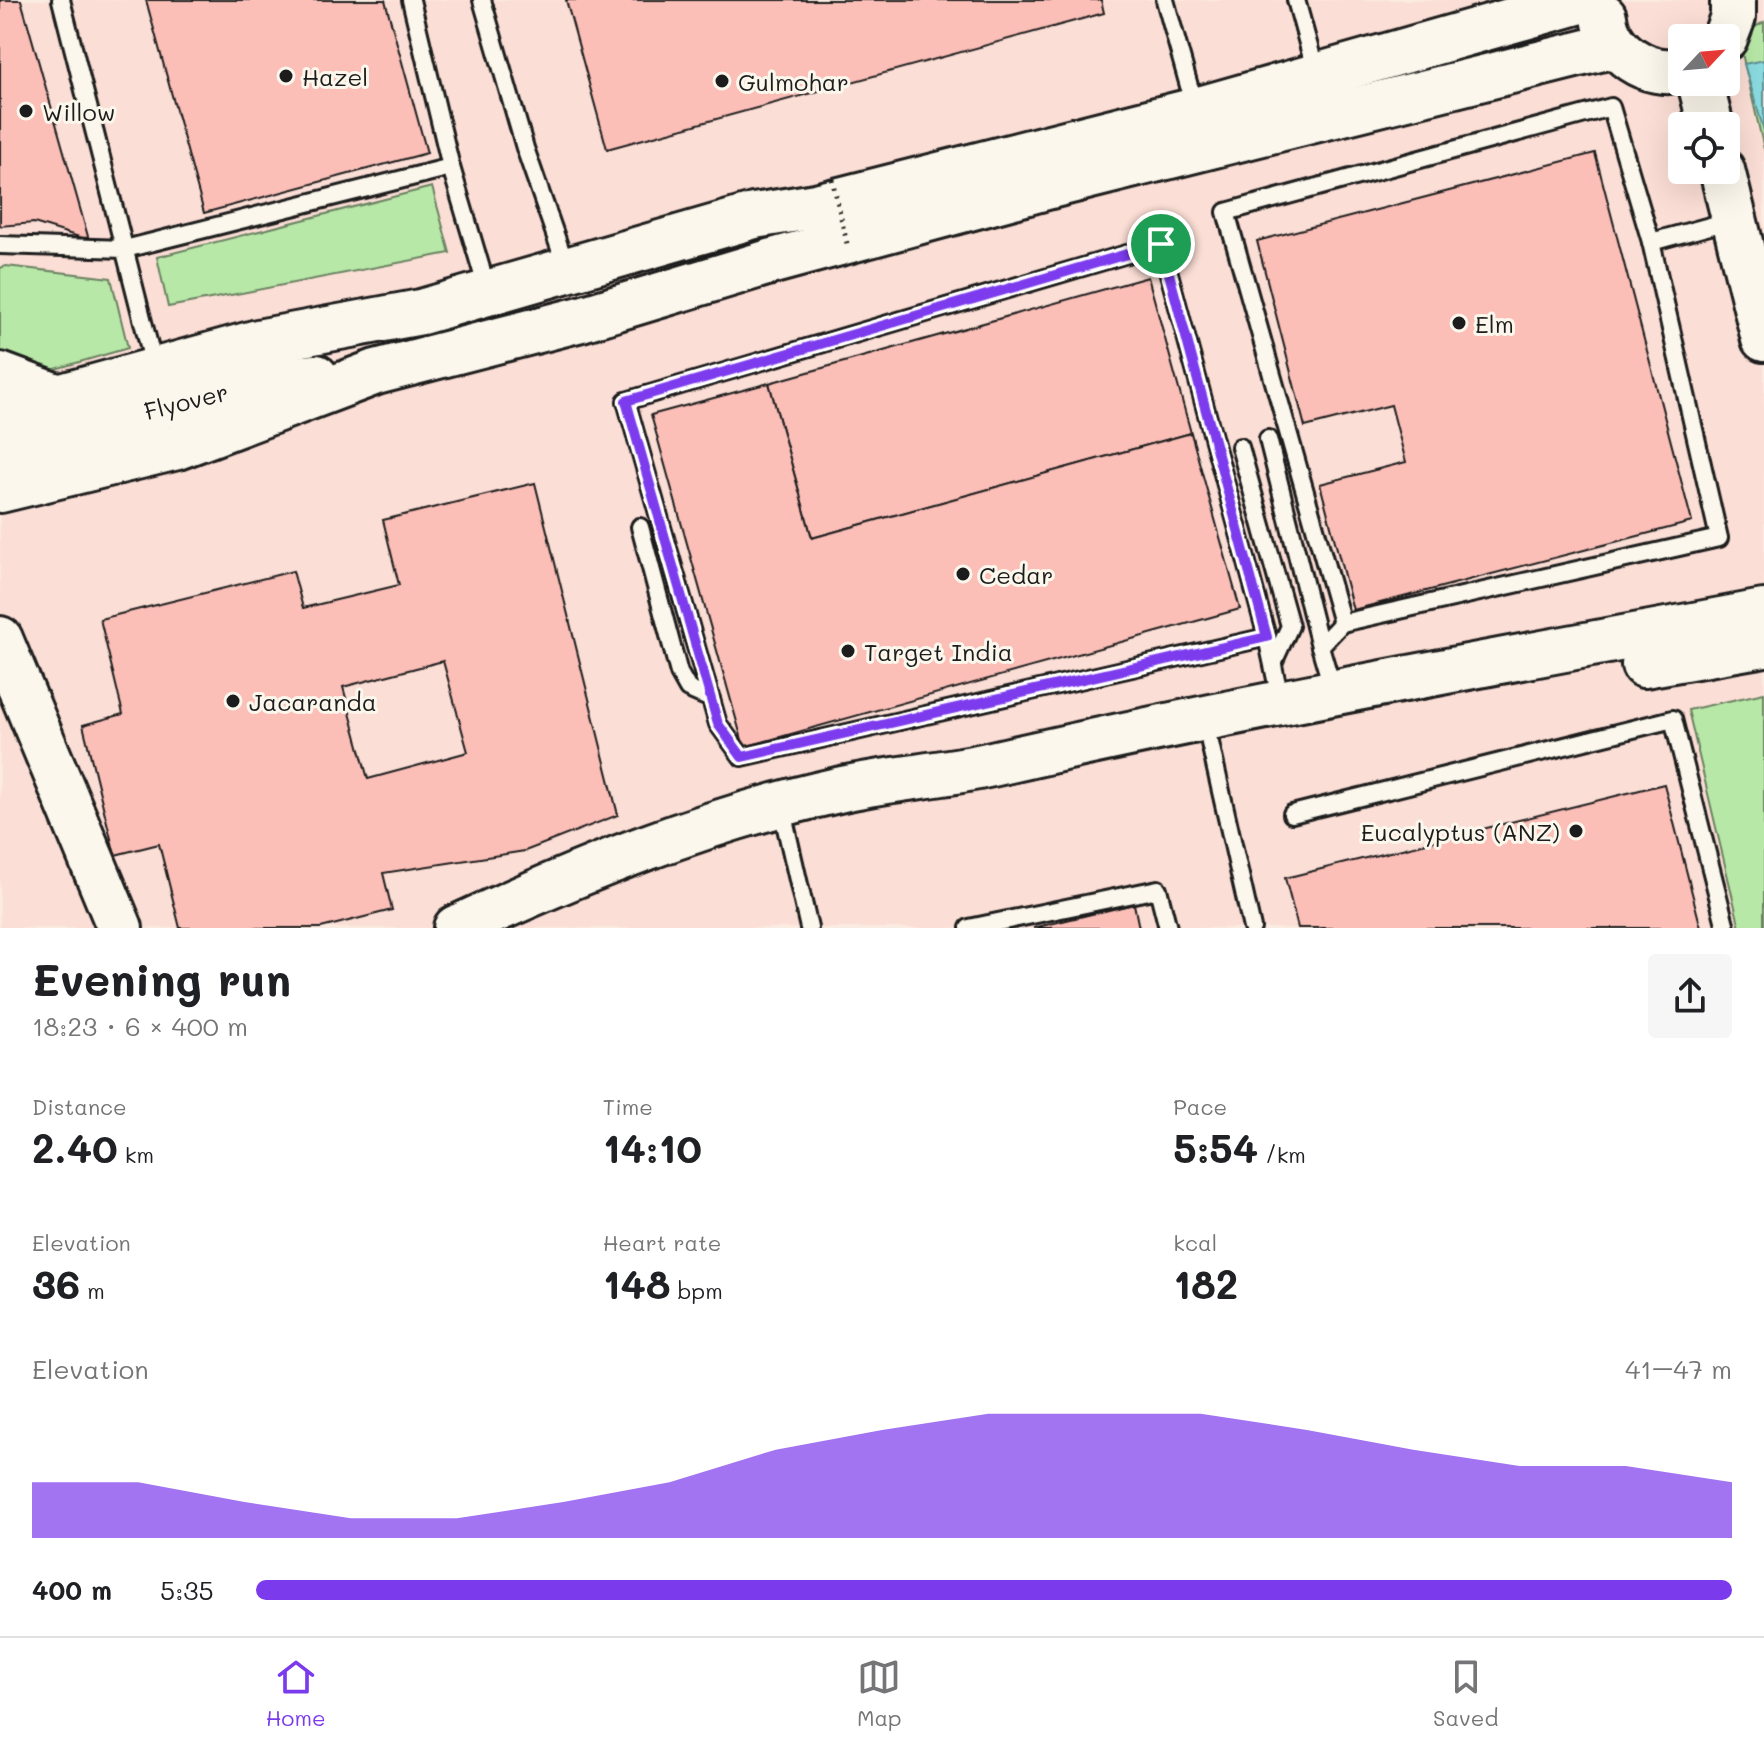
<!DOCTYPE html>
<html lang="en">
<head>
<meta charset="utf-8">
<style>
	:root { --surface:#fff; --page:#f6f6f6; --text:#202124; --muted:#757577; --line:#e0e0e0; --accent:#7c3aed }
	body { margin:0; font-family:Mali,sans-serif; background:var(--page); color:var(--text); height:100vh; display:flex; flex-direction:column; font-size:30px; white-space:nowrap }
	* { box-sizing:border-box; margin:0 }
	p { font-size:26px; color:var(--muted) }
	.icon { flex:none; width:44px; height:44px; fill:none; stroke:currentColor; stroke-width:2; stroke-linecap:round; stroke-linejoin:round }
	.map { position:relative; height:928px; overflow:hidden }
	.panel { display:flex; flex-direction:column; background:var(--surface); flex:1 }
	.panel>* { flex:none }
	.needle { width:52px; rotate:64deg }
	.tools { position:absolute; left:1668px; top:24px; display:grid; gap:16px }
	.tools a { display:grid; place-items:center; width:72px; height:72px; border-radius:8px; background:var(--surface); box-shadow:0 8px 32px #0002; font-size:40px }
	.pin { position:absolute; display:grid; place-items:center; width:68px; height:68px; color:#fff; margin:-34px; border:4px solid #fff; border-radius:50%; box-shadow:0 2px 8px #0007 }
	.round { display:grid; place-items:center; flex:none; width:84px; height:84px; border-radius:8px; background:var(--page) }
	.overview { display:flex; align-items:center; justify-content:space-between; height:136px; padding:0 32px }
	h1 { font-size:44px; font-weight:700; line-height:60px }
	.metrics { display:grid; grid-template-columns:repeat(3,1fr); gap:12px; height:136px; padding:8px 32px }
	.metrics div { display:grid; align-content:center }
	.metrics b { font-size:40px; font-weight:700 }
	.metrics small { font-size:22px; font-weight:400 }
	.metrics p { font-size:22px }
	.chart { height:224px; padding:16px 32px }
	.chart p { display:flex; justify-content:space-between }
	.chart svg { width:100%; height:144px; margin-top:8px; fill:var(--accent); opacity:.7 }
	ul { padding:0 32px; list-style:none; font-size:26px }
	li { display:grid; grid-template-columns:128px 96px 1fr; align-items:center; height:60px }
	li i { height:20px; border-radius:10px; background:var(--accent) }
	.menu { display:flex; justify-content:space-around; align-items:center; height:112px; border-top:2px solid var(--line); background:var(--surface); font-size:22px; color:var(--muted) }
	.menu a { display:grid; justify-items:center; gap:4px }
	.menu .active { color:var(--accent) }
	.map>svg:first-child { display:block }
	.built { fill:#fbded5; fill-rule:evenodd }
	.green { fill:#b8e8a7; stroke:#6a8262; stroke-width:2 }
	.water { fill:#8adbe1; stroke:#5e8f92; stroke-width:2 }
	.building { fill:#fbbfb8; stroke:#1c1c1c; stroke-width:2; fill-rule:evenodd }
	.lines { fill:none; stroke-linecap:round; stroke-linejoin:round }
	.lane-casing { stroke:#1c1c1c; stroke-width:22 }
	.secondary-casing { stroke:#1c1c1c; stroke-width:50 }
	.lane { stroke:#fbf7ec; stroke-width:16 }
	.secondary { stroke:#fbf7ec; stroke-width:44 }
	.path-bridge { stroke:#1c1c1c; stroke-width:5; stroke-dasharray:2 6; stroke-linecap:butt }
	.route-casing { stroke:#fff; stroke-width:16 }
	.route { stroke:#7c3aed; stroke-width:10 }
	.poi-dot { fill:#1c1c1c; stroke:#fbf7ec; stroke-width:3 }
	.labels { text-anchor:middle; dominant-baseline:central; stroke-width:6; stroke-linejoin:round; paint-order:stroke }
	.poi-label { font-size:24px; fill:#1c1c1c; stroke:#fbf7ec; text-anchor:start }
	.street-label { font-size:24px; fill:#1c1c1c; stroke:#fbf7ec }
</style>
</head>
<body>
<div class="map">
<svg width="1764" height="928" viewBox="0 0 1764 928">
	<rect width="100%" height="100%" fill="#fbece2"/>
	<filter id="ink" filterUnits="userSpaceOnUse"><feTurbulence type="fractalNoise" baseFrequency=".0125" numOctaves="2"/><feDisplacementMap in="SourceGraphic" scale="16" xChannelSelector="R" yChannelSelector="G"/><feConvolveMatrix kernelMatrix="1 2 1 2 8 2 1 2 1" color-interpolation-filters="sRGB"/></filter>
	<g filter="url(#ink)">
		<path class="built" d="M0,0H1764V928H0ZM1682,38H1726V82H1682ZM1682,126H1726V170H1682Z"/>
		<g class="green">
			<polygon points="1764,22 1764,149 1738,36"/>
			<polygon points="432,187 450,253 168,307 157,257"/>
			<polygon points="6,266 111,278 128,348 0,385 0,268"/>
			<polygon points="1764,693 1764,928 1740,928 1688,710"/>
		</g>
		<polygon class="water" points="1764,60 1764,131 1744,64"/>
		<g class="building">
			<polygon points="0,0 21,0 89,240 34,223 0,226"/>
			<polygon points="146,0 385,0 427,153 204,213"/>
			<polygon points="566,0 1101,0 1104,13 607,149"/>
			<polygon points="1595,153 1692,522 1353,610 1320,484 1406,462 1391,405 1305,427 1257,241"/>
			<polygon points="1148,277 1191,433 812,538 769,383"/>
			<polygon points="769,383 812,538 1191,433 1240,609 744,747 651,415"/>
			<path d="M535,483L618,815L525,851L383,873L392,910L321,928H180L159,844L115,855L83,725L123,714L100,619L293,571L303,608L399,585L383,520ZM443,661L468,752L368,779L343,687Z"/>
			<polygon points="1664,784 1701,928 1298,928 1285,878"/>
			<polygon points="1134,904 1139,928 1033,928"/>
		</g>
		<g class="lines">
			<g class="lane-casing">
				<g id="lane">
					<polyline points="61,0 155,369"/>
					<polyline points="411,0 451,167 488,292"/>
					<polyline points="482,0 525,148 567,269"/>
					<polyline points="1165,0 1189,86 1199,108"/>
					<polyline points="1296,0 1317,76"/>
					<polyline points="1651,242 1732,220"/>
					<polyline points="0,245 125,249 451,167"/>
					<polyline points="1268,439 1320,646"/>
					<polyline points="1240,447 1290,626 1273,663"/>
					<polyline points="640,527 679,673 688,689 711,699"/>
					<polyline points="1267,637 742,757 718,724 626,401 1161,244 1267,637 1281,703"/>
					<polyline points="1333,690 1320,646 1342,623 1719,538 1651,242 1611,107 1226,212 1342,623"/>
					<polyline points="1210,743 1252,928"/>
					<polyline points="781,806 809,928"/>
					<polyline points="1292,814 1673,719 1726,928"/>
					<polyline points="969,928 1158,889 1168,928"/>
				</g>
			</g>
			<g class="secondary-casing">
				<g id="secondary">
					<path d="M1604,17C1608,52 1649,79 1682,69"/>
					<polyline points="1725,38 1733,17 1733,0"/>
					<polyline points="1700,82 1711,126"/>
					<polyline points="1722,170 1764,339"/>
					<polyline points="0,375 59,397"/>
					<polyline points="0,413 258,342 421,312 754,216 816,206 1200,109 1584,0"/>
					<path d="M0,454C103,424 208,385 316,377"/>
					<polyline points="0,490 177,447 376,372 581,319 773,261 1050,186 1615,45"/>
					<polyline points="0,639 120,928"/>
					<polyline points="1644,665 1764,644"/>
					<path d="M456,928C579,871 704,820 838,790C888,778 941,776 992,764C1247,706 1506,660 1764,612"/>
				</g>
			</g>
			<use href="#lane" class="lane"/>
			<use href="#secondary" class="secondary"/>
			<polyline class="path-bridge" points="832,179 848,248"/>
		</g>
	</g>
	<g class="lines" filter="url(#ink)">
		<g class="route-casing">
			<polygon id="route" points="1161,244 1267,637 742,757 718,724 626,401"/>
		</g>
		<use href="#route" class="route"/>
	</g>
	<g class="poi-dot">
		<circle cx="286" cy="76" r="8"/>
		<circle cx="722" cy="81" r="8"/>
		<circle cx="26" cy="111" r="8"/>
		<circle cx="1459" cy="323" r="8"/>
		<circle cx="963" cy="574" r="8"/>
		<circle cx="848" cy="651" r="8"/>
		<circle cx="233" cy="701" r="8"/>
		<circle cx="1576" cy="831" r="8"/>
	</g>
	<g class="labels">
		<g class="poi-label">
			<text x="302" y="76">Hazel</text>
			<text x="738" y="81">Gulmohar</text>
			<text x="42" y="111">Willow</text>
			<text x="1475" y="323">Elm</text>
			<text x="979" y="574">Cedar</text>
			<text x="864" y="651">Target India</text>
			<text x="249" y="701">Jacaranda</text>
			<text x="1560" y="831" text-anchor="end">Eucalyptus (ANZ)</text>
		</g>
		<g class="street-label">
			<text transform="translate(186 401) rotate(-14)">Flyover</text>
		</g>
	</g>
</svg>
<div class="tools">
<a><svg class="needle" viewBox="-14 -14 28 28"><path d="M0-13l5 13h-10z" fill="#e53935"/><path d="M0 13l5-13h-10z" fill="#757577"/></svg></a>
<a><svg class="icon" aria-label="locate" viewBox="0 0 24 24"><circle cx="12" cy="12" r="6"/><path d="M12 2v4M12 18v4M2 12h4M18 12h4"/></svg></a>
</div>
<div class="pin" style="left:1161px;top:244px;background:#1e9e55"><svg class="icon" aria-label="arrive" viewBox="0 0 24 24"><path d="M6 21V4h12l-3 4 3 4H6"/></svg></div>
</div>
<section class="panel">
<div class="overview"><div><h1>Evening run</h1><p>18:23 · 6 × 400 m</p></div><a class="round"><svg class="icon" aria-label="share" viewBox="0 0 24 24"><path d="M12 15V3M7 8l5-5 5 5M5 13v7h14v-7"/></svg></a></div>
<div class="metrics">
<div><p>Distance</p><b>2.40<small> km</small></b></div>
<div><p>Time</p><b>14:10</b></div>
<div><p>Pace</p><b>5:54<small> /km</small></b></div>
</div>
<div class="metrics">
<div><p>Elevation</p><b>36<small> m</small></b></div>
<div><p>Heart rate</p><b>148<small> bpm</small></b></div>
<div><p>kcal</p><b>182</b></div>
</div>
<div class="chart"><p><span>Elevation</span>41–47 m</p>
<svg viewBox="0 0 160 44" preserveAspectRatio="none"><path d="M0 44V27L10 27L20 33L30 38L40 38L50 33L60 27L70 17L80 11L90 6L100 6L110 6L120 11L130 17L140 22L150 22L160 27V44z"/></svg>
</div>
<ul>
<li><b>400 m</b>5:35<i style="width:100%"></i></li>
</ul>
</section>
<nav class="menu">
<a class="active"><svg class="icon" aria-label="home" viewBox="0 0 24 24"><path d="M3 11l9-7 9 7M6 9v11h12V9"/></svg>Home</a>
<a><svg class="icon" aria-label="map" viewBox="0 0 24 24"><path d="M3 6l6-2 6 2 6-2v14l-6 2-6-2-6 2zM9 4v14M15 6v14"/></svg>Map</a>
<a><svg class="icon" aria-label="saved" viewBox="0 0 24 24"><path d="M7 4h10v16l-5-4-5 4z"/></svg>Saved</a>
</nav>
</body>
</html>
